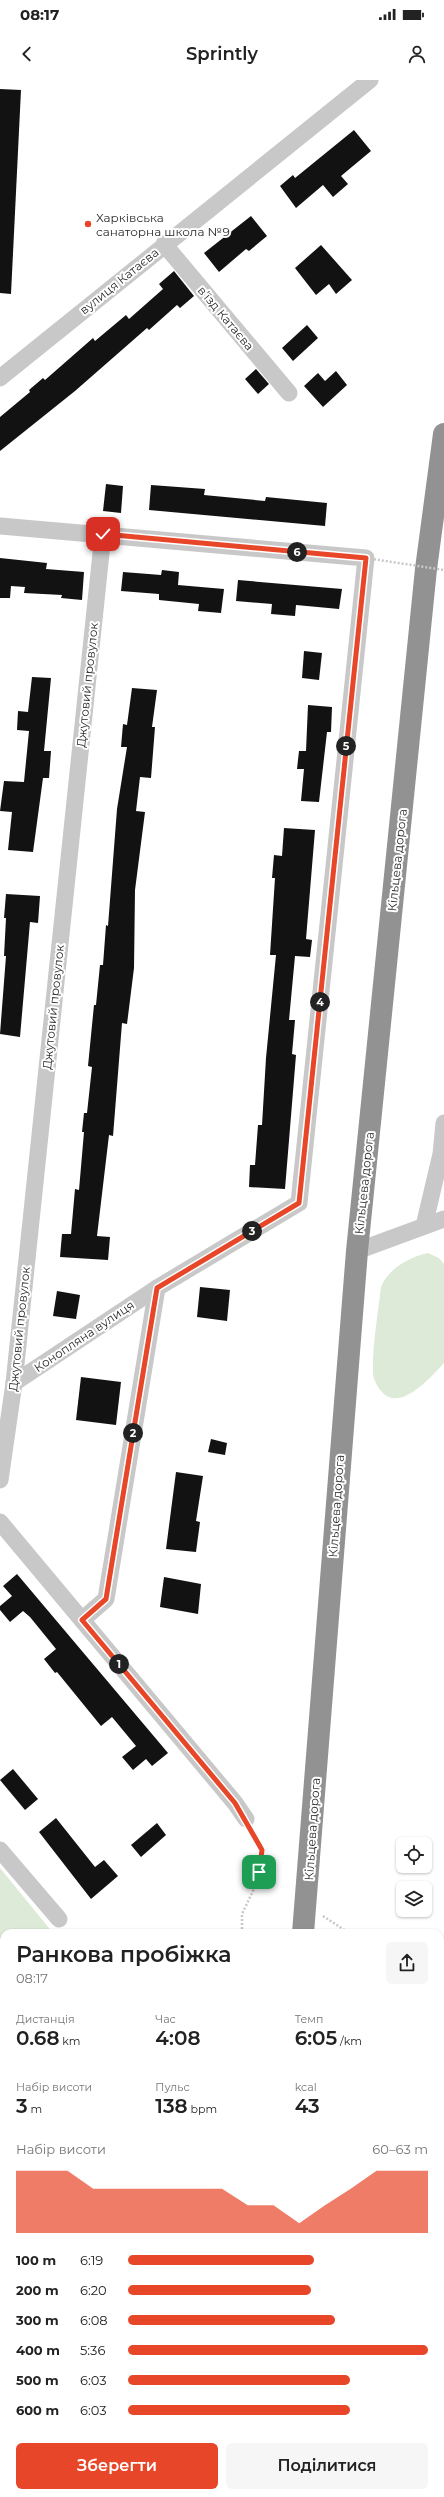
<!DOCTYPE html>
<html lang="uk">
<head>
<meta charset="utf-8">
<style>
	:root { --surface:#fff; --page:#f6f6f6; --text:#222; --muted:#767676; --accent:#e84628 }
	body { margin:0; font-family:Montserrat,sans-serif; background:var(--page); color:var(--text); height:100vh; display:flex; flex-direction:column; font-size:15px; white-space:nowrap }
	* { box-sizing:border-box; margin:0 }
	p { font-size:13px; color:var(--muted) }
	.icon { flex:none; width:22px; height:22px; fill:none; stroke:currentColor; stroke-width:2; stroke-linecap:round; stroke-linejoin:round }
	.map { position:relative; flex:1; overflow:hidden }
	.details { position:absolute; left:0px; top:1849px; width:444px; height:568px; display:flex; flex-direction:column; background:var(--surface); border-radius:12px 12px 0 0; box-shadow:0 1px 3px #0004 }
	.details>* { flex:none }
	.buttons { position:absolute; left:396px; top:1757px; display:grid; gap:8px }
	.buttons a { display:grid; place-items:center; width:36px; height:36px; border-radius:6px; background:var(--surface); box-shadow:0 1px 3px #0004; font-size:20px }
	.pin { position:absolute; display:grid; place-items:center; width:34px; height:34px; color:#fff; margin:-17px; border-radius:8px; box-shadow:0 2px 6px #0006 }
	.km { position:absolute; width:20px; height:20px; margin:-10px; border-radius:50%; background:#222; color:#fff; font-size:11px; line-height:20px; text-align:center }
	.round { display:grid; place-items:center; flex:none; width:42px; height:42px; border-radius:6px; background:var(--page) }
	.summary { display:flex; align-items:center; justify-content:space-between; height:68px; padding:0 16px }
	h1 { font-size:22px; font-weight:600; line-height:30px }
	.figures { display:grid; grid-template-columns:repeat(3,1fr); gap:6px; height:68px; padding:4px 16px }
	.figures div { display:grid; align-content:center }
	.figures b { font-size:20px; font-weight:600 }
	.figures small { font-size:11px; font-weight:400 }
	.figures p { font-size:11px }
	.chart { height:112px; padding:8px 16px }
	.chart p { display:flex; justify-content:space-between }
	.chart svg { width:100%; height:72px; margin-top:4px; fill:var(--accent); opacity:.7 }
	.cta { display:flex; gap:8px; margin-top:auto; padding:8px 16px }
	.cta a { flex:1; height:46px; border-radius:6px; background:var(--accent); color:#fff; font-size:16px; font-weight:600; line-height:46px; text-align:center }
	.cta a+a { background:var(--page); color:var(--text) }
	ul { padding:0 16px; list-style:none; font-size:13px }
	li { display:grid; grid-template-columns:64px 48px 1fr; align-items:center; height:30px }
	li i { height:10px; border-radius:5px; background:var(--accent) }
	.status { display:flex; justify-content:space-between; align-items:center; height:28px; padding:0 20px; background:var(--surface); direction:ltr }
	.status svg { height:11px; fill:currentColor }
	header { display:flex; justify-content:space-between; align-items:center; height:52px; padding:0 16px; background:var(--surface); font-size:18px; font-weight:600 }
	.map>svg:first-child { display:block }
	.green { fill:#ddead8 }
	.building { fill:#121212 }
	.lines { fill:none; stroke-linecap:round; stroke-linejoin:round }
	.path { stroke:#c8c8c8; stroke-width:2.5; stroke-dasharray:2 2; stroke-linecap:butt }
	.street { stroke:#c8c8c8; stroke-width:17 }
	.secondary { stroke:#b5b5b5; stroke-width:22 }
	.primary { stroke:#a3a3a3; stroke-width:22 }
	.highway { stroke:#929292; stroke-width:22 }
	.path-bridge { stroke:#c8c8c8; stroke-width:2.5; stroke-dasharray:2 2; stroke-linecap:butt }
	.route-casing { stroke:#fff; stroke-width:8 }
	.route { stroke:#e84628; stroke-width:5 }
	.poi-dot { fill:#e84628; stroke:#fff; stroke-width:1.5 }
	.labels { text-anchor:middle; dominant-baseline:central; stroke-width:4; stroke-linejoin:round; paint-order:stroke }
	.poi-label { font-size:12px; fill:#2b2b2b; stroke:#fff; text-anchor:start }
	.street-label { font-size:12px; fill:#2b2b2b; stroke:#fff }
</style>
</head>
<body>
<div class="status"><b>08:17</b><svg viewBox="0 0 49 12"><path d="M0 12V9h3v3zM5 12V6h3v6zM10 12V3h3v9zM15 12V0h3v12zM26 1h20v11H26zM47 4h2v5h-2z"/></svg></div>
<header><svg class="icon" aria-label="back" viewBox="0 0 24 24"><path d="M15 5l-7 7 7 7"/></svg>Sprintly<svg class="icon" aria-label="person" viewBox="0 0 24 24"><circle cx="12" cy="8" r="4"/><path d="M4 21q1-7 8-7t8 7"/></svg></header>
<div class="map">
<svg width="444" height="2417" viewBox="0 0 444 2417">
	<rect width="100%" height="100%" fill="#fff"/>
	<g class="green">
		<path d="M428,1173L439,1178L444,1184V1283C432,1296 400,1333 382,1312C378,1308 373,1299 373,1293C372,1267 378,1234 381,1207C388,1189 409,1177 428,1173Z"/>
		<polygon points="0,1788 53,1853 4,1853 4,1996 0,1995"/>
		<polygon points="440,1926 444,1929 444,2094 440,2090"/>
	</g>
	<g class="building">
		<polygon points="0,9 21,10 11,214 0,213"/>
		<polygon points="354,50 371,71 341,96 348,104 333,117 323,105 296,128 280,106 293,95 295,98"/>
		<polygon points="251,136 267,156 249,171 246,169 219,192 204,173"/>
		<polygon points="321,165 352,200 336,214 329,204 316,215 295,188"/>
		<polygon points="174,191 194,216 180,228 177,225 149,250 147,248 75,311 0,371 0,337 30,312 29,310 43,298 45,300 93,258 95,261 126,235 129,239 163,209 159,204"/>
		<polygon points="307,245 318,258 293,281 282,268"/>
		<polygon points="256,289 269,304 258,314 245,299"/>
		<polygon points="336,291 347,305 323,327 304,306 318,293 325,301"/>
		<polygon points="106,404 123,406 121,433 103,431"/>
		<polygon points="151,405 205,409 204,415 265,421 266,417 327,423 325,446 149,430"/>
		<polygon points="0,478 47,483 46,489 84,492 82,520 61,518 62,515 24,513 25,507 11,506 10,518 0,518"/>
		<polygon points="162,490 179,492 178,505 224,509 221,533 198,531 199,524 159,520 159,514 121,511 123,492 161,495"/>
		<polygon points="238,500 342,509 339,529 296,525 295,536 271,534 272,524 236,521"/>
		<polygon points="304,571 322,573 319,600 302,598"/>
		<polygon points="32,597 51,598 44,671 51,671 49,698 43,698 33,772 8,770 12,732 0,731 4,701 24,702 29,651 17,650 18,631 28,632"/>
		<polygon points="132,608 157,610 152,647 155,647 151,698 140,697 136,731 145,732 135,810 134,888 127,944 122,943 113,1056 109,1055 97,1156 110,1157 108,1180 60,1177 62,1154 71,1154 75,1109 79,1110 84,1052 82,1052 84,1033 87,1033 92,987 88,986 94,925 96,925 100,885 103,885 106,845 108,846 117,729 127,667 121,667 123,644 127,645"/>
		<polygon points="308,625 332,627 331,652 327,652 319,722 301,721 304,689 297,689 299,671 306,671"/>
		<polygon points="284,748 315,750 306,859 312,860 310,877 295,876 289,940 295,940 292,974 296,975 285,1109 249,1107 250,1085 255,1085 258,1045 262,1045 266,978 276,875 270,875 275,798 272,798 274,775 282,776"/>
		<polygon points="6,814 40,816 38,843 30,842 20,957 0,954 6,876 4,876 6,838 4,838"/>
		<polygon points="200,1207 230,1210 227,1241 197,1237"/>
		<polygon points="57,1211 80,1215 76,1239 53,1236"/>
		<polygon points="81,1297 121,1302 116,1345 76,1340"/>
		<polygon points="211,1359 227,1363 225,1375 208,1372"/>
		<polygon points="176,1392 203,1396 196,1441 200,1442 196,1472 166,1469"/>
		<polygon points="17,1494 168,1673 152,1686 146,1679 133,1690 122,1677 136,1666 112,1637 101,1646 57,1592 55,1593 44,1579 56,1569 30,1537 23,1531 10,1542 0,1530 0,1526 12,1516 3,1506"/>
		<polygon points="164,1497 201,1504 198,1534 160,1527"/>
		<polygon points="13,1689 38,1719 25,1730 0,1700"/>
		<polygon points="56,1738 95,1787 104,1780 118,1796 91,1819 39,1752"/>
		<polygon points="157,1743 166,1755 141,1777 131,1765"/>
	</g>
	<g class="lines">
		<g class="path">
			<polyline points="323,1836 349,1853"/>
			<polyline points="242,1853 242,1834 253,1811 259,1792 262,1770 253,1753"/>
			<polyline points="440,1901 444,1903"/>
			<polyline points="0,1950 4,1942"/>
			<polyline points="0,2043 4,2048"/>
			<polyline points="60,2413 60,2417"/>
		</g>
		<g class="street">
			<polyline points="164,164 289,313"/>
			<polyline points="0,298 370,0"/>
			<polyline points="0,446 366,478 299,1123 157,1208 14,1303"/>
			<polyline points="424,1146 441,1074 444,1043"/>
			<polyline points="357,1171 444,1139"/>
			<polyline points="0,1400 14,1303 103,454"/>
			<polyline points="0,1442 235,1723 246,1739"/>
			<polyline points="82,1540 106,1519 157,1208"/>
			<polyline points="0,1770 59,1839"/>
		</g>
		<polyline class="secondary" points="339,2413 347,2417"/>
		<polyline class="primary" points="0,2076 4,2081"/>
		<g class="highway">
			<polyline points="303,1853 357,1171 426,489 444,354"/>
			<polyline points="210,2417 211,2413"/>
		</g>
		<polyline class="path-bridge" points="366,478 444,490"/>
	</g>
	<g class="lines">
		<g class="route-casing">
			<polyline id="route" points="103,454 366,478 299,1123 157,1208 106,1519 82,1540 235,1723 262,1770 259,1792"/>
		</g>
		<use href="#route" class="route"/>
	</g>
	<circle class="poi-dot" cx="88" cy="144" r="4"/>
	<g class="labels">
		<g class="poi-label">
			<text x="96" y="137">Харківська<tspan x="96" dy="14">санаторна школа №9</tspan></text>
		</g>
		<g class="street-label">
			<text transform="translate(119 201) rotate(-39)">вулиця Катаєва</text>
			<text transform="translate(226 238) rotate(50)">в’їзд Катаєва</text>
			<text transform="translate(87 605) rotate(-84)">Джутовий провулок</text>
			<text transform="translate(397 780) rotate(-84)">Кільцева дорога</text>
			<text transform="translate(53 927) rotate(-84)">Джутовий провулок</text>
			<text transform="translate(364 1103) rotate(-84)">Кільцева дорога</text>
			<text transform="translate(19 1249) rotate(-84)">Джутовий провулок</text>
			<text transform="translate(84 1256) rotate(-34)">Конопляна вулиця</text>
			<text transform="translate(336 1426) rotate(-86)">Кільцева дорога</text>
			<text transform="translate(312 1749) rotate(-86)">Кільцева дорога</text>
		</g>
	</g>
</svg>
<div class="buttons">
<a><svg class="icon" aria-label="locate" viewBox="0 0 24 24"><circle cx="12" cy="12" r="6"/><path d="M12 2v4M12 18v4M2 12h4M18 12h4"/></svg></a>
<a><svg class="icon" aria-label="layers" viewBox="0 0 24 24"><path d="M12 4l9 5-9 5-9-5zM3 14l9 5 9-5"/></svg></a>
</div>
<div class="pin" style="left:259px;top:1792px;background:#1e9e55"><svg class="icon" aria-label="arrive" viewBox="0 0 24 24"><path d="M6 21V4h12l-3 4 3 4H6"/></svg></div>
<div class="pin" style="left:103px;top:454px;background:#d93025"><svg class="icon" aria-label="check" viewBox="0 0 24 24"><path d="M5 12l5 5 9-10"/></svg></div>
<b class="km" style="left:119px;top:1584px">1</b>
<b class="km" style="left:133px;top:1353px">2</b>
<b class="km" style="left:252px;top:1151px">3</b>
<b class="km" style="left:320px;top:922px">4</b>
<b class="km" style="left:346px;top:666px">5</b>
<b class="km" style="left:297px;top:472px">6</b>
<section class="details">
<div class="summary"><div><h1>Ранкова пробіжка</h1><p>08:17</p></div><a class="round"><svg class="icon" aria-label="share" viewBox="0 0 24 24"><path d="M12 15V3M7 8l5-5 5 5M5 13v7h14v-7"/></svg></a></div>
<div class="figures">
<div><p>Дистанція</p><b>0.68<small> km</small></b></div>
<div><p>Час</p><b>4:08</b></div>
<div><p>Темп</p><b>6:05<small> /km</small></b></div>
</div>
<div class="figures">
<div><p>Набір висоти</p><b>3<small> m</small></b></div>
<div><p>Пульс</p><b>138<small> bpm</small></b></div>
<div><p>kcal</p><b>43</b></div>
</div>
<div class="chart"><p><span>Набір висоти</span>60–63 m</p>
<svg viewBox="0 0 160 44" preserveAspectRatio="none"><path d="M0 44V6L10 6L20 6L30 17L40 17L50 17L60 17L70 17L80 17L90 27L100 27L110 38L120 27L130 17L140 6L150 6L160 6V44z"/></svg>
</div>
<ul>
<li><b>100 m</b>6:19<i style="width:62%"></i></li>
<li><b>200 m</b>6:20<i style="width:61%"></i></li>
<li><b>300 m</b>6:08<i style="width:69%"></i></li>
<li><b>400 m</b>5:36<i style="width:100%"></i></li>
<li><b>500 m</b>6:03<i style="width:74%"></i></li>
<li><b>600 m</b>6:03<i style="width:74%"></i></li>
</ul>
<div class="cta"><a>Зберегти</a><a>Поділитися</a></div>
</section>
</div>
</body>
</html>
